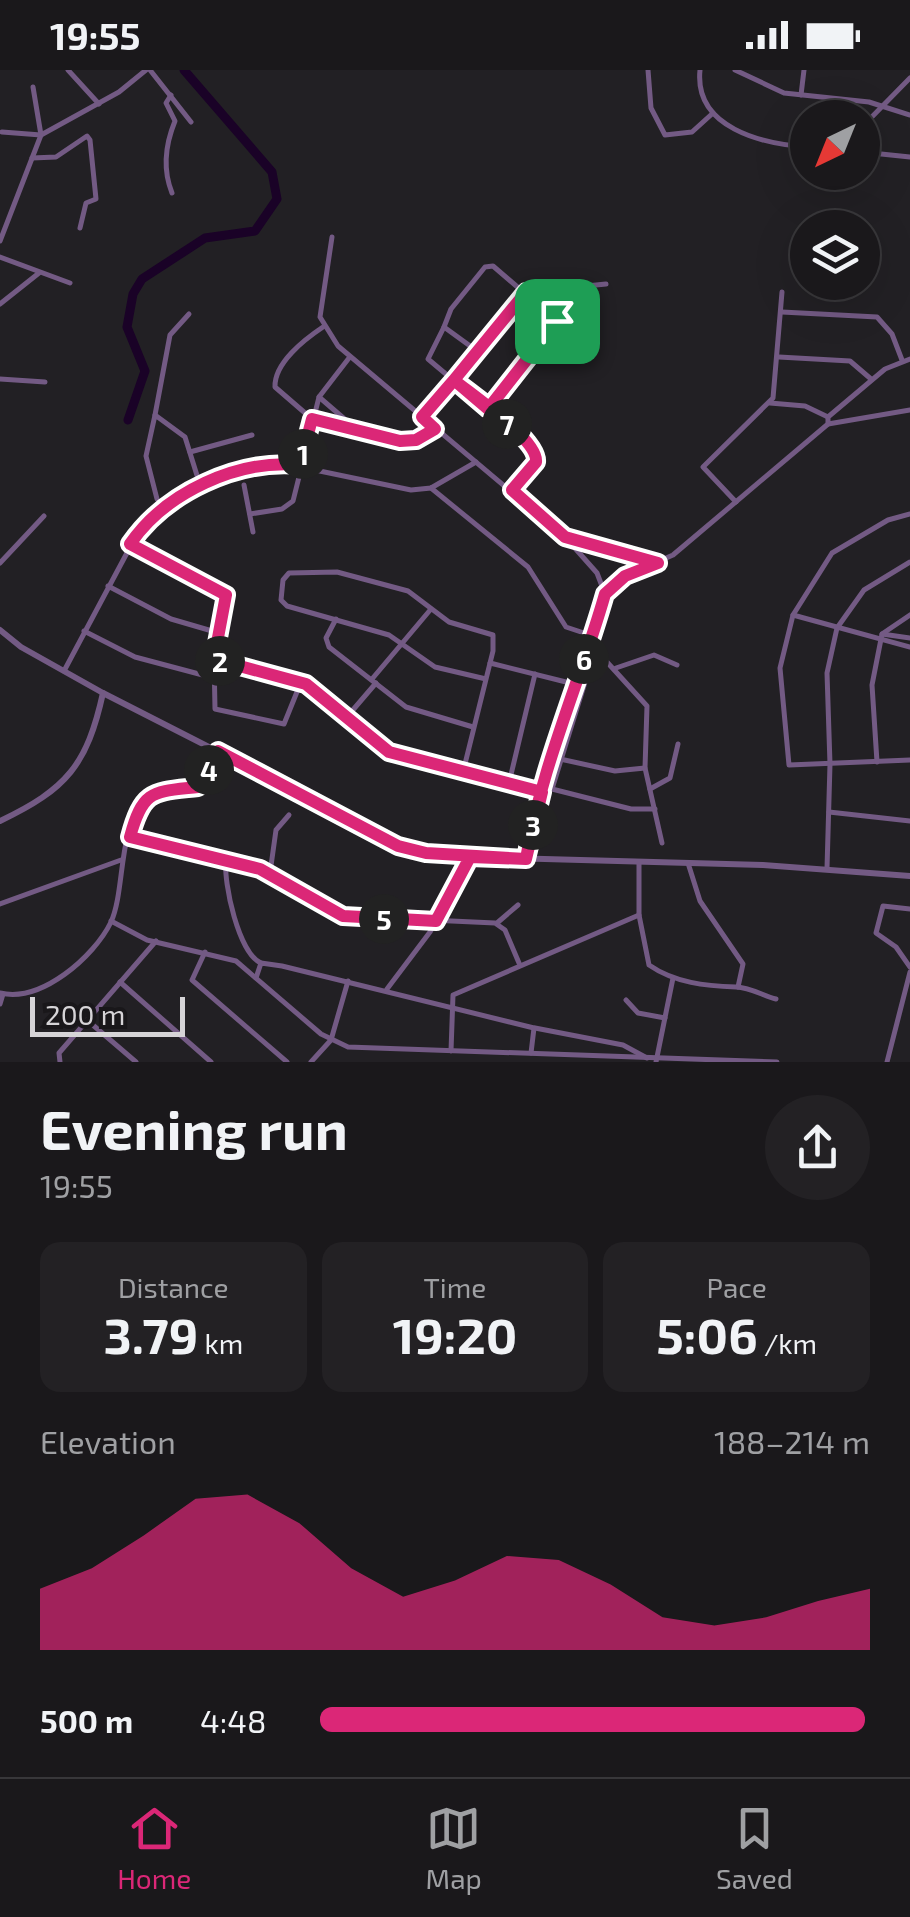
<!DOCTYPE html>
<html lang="en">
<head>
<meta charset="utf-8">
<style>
	:root { --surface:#1a181b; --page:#232124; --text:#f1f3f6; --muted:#9fa0a3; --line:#38373a; --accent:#db2777 }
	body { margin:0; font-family:"Exo 2",sans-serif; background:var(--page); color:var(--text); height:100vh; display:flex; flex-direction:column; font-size:38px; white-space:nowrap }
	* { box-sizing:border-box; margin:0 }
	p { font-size:32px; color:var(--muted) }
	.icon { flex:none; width:55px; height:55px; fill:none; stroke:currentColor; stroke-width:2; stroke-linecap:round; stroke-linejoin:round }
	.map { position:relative; height:992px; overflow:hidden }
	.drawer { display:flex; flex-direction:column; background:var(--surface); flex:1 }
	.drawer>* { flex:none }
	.needle { width:65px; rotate:223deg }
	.buttons { position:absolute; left:790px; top:30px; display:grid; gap:20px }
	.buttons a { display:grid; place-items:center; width:90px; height:90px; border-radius:50%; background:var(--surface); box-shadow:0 10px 40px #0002,0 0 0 2px var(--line); font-size:50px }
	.scale { position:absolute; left:30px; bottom:25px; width:155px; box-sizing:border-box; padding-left:10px; border:5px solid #d6d4d7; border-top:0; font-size:28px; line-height:35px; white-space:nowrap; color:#d6d4d7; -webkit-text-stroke:8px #19171a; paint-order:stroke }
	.pin { position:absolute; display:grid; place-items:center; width:85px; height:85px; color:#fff; margin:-42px; border-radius:20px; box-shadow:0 5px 15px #0006 }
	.km { position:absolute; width:50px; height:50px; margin:-25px; border-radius:50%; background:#222; color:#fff; font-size:28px; line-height:50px; text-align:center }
	.round { display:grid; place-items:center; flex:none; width:105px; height:105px; border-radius:52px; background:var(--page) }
	.headline { display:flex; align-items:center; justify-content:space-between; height:170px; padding:0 40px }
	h1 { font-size:55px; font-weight:700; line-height:75px }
	.stats { display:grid; grid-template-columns:repeat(3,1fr); gap:15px; height:170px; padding:10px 40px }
	.stats div { display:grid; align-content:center; border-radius:20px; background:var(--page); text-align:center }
	.stats b { font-size:50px; font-weight:700 }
	.stats small { font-size:28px; font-weight:400 }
	.stats p { font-size:28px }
	.chart { height:280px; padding:20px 40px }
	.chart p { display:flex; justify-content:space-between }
	.chart svg { width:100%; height:180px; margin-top:10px; fill:var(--accent); opacity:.7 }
	ul { padding:0 40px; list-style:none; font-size:32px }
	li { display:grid; grid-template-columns:160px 120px 1fr; align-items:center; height:75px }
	li i { height:25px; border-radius:12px; background:var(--accent) }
	.status { display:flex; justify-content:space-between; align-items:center; height:70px; padding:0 50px; background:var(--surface); direction:ltr }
	.status svg { height:28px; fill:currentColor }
	.dock { display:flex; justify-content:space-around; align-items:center; height:140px; border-top:2px solid var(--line); background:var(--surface); font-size:28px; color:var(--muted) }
	.dock a { display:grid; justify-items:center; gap:5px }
	.dock .current { color:var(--accent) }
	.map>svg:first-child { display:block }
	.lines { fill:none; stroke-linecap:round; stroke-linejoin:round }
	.river { stroke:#1a0227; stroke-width:9 }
	.minor { stroke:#735a84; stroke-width:5 }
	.tertiary { stroke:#735a84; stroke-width:6 }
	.route-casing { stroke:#fff; stroke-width:20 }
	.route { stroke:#db2777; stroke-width:12 }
</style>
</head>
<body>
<div class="status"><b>19:55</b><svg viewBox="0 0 49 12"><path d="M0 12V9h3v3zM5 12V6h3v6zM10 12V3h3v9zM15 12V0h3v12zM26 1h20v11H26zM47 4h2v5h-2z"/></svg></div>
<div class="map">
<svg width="910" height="992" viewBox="0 0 910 992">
	<rect width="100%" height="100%" fill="#222024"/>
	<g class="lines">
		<polyline class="river" points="128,350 145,301 127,257 133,224 142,209 205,168 255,161 277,129 272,102 184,0"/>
		<g class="minor">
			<polyline points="68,0 99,34"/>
			<polyline points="150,0 191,52"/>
			<polyline points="648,0 651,38 665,65 692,62 713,43"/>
			<path d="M700,0C694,58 762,74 808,77"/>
			<polyline points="735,0 784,23 869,32 910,45"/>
			<path d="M171,25L166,33L175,51C166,73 162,98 172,123"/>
			<polyline points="801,25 804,0"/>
			<polyline points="862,57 910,8"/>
			<polyline points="2,62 41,65 119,22 146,0"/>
			<polyline points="862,82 910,87"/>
			<polyline points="32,88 56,87 87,66 90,70 96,129 86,133 80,158"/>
			<polyline points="332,167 320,247 338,276 565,467 597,503 605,524"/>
			<polyline points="0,171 41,65 33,17"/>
			<polyline points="0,187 70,213"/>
			<polyline points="526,222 606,214"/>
			<polyline points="0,234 39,203"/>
			<polyline points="782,242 877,247 892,264 902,290"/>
			<path d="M323,257C305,269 274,293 275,317L312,349L400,371L416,370L435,359"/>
			<polyline points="444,257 428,289 536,380 536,391 512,420"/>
			<polyline points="477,281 444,257 451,239 485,197 493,196 557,251 488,339"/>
			<polyline points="779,287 850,291 871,309"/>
			<polyline points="0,309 45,312"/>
			<polyline points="319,327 355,358"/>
			<polyline points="770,333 805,336 828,347"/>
			<polyline points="155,345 170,265 189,244"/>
			<polyline points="422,347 526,222"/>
			<polyline points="828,354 910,340"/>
			<polyline points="190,382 252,365"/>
			<polyline points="244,415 253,462"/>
			<polyline points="431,418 528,497 566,557 593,566"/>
			<polyline points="157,429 146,386 155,345 185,367 200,415"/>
			<polyline points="736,432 703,397 773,328 782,222"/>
			<polyline points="250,444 282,439 293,431 319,327 349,288"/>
			<polyline points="910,444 888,450 832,483 793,545 780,598 789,695 910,690"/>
			<polyline points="565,467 655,492"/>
			<polyline points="130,474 228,527 214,589 215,639 284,654 301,612"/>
			<polyline points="0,493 44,446"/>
			<polyline points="108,516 171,549 219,563"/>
			<polyline points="793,545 910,577"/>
			<polyline points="336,549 326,568 329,577 406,637 473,657"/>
			<polyline points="84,561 135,587 214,608"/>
			<polyline points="882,564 910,568"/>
			<polyline points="595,580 552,719 631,739 655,739"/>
			<polyline points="596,580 647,636 645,698 662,773"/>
			<polyline points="214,589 306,614 389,682 541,722"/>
			<polyline points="490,593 574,614"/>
			<polyline points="616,598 654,585 677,595"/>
			<polyline points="64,601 136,466 200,415 234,402 286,394 411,420 431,418 476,392"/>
			<polyline points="372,609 431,539"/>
			<polyline points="346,648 376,613"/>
			<polyline points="560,689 615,701 645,698"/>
			<polyline points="877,692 872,615 882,564 910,545"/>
			<polyline points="463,702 493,581 493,565 449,552 408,521 337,502 289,503 283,510 281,530 287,536 389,565 435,597 486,609"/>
			<polyline points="509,713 535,604"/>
			<polyline points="650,719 670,708 678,674"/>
			<polyline points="829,742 910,751"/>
			<polyline points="130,767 268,802 343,846 495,853 505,860 519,893"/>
			<path d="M226,789C223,813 239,884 261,893"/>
			<polyline points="527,789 541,722 605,524 625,506 673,485 828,354 828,347 885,299 910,289"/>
			<path d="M639,792V845L649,895C675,913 706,916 736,917C749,917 764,926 776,929"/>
			<polyline points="688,793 700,831 743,894 738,917"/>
			<polyline points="827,798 830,694 827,603 837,558 864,520 910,492"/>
			<polyline points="270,803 276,760 289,745"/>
			<polyline points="0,834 121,790"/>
			<polyline points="910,839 883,836 876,863 896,877 910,897"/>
			<polyline points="111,851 147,870 236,891 321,964 348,977 777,992"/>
			<polyline points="497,853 518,835"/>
			<polyline points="205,882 192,910 287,992"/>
			<polyline points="256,908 261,893 282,896 534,958 531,983"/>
			<polyline points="120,912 211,992"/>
			<polyline points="387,919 430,862 470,787"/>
			<path d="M0,923C41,933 94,887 111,852C125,821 118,761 143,732C158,714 181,722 201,715L218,681"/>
			<polyline points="626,930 638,943 665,948"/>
			<polyline points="0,934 3,924"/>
			<polyline points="87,950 136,992"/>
			<polyline points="535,958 623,975 647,988"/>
			<polyline points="451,981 453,925 639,845"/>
			<polyline points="60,992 59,983 156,871"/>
			<polyline points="311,992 331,970 348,911"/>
			<polyline points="656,992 673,908"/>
			<polyline points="887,992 910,902"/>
		</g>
		<g class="tertiary">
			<polyline points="0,560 21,577 103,623 409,779 470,787 763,795 910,806"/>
			<path d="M0,751C67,719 87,695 103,623"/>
		</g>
	</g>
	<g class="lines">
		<g class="route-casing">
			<path id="route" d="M557,251L488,339L454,310L422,347L435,359L416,370L400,371L312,349L300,395C238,389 166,422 130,474L226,525L214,589L306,614L389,682L542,722L526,789L426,783L398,776L218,681L198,717C153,722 143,719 130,767L260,799L343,846L436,851L470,787L526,789C541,697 580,612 605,524L625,506L658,493L565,467L512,420L536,392C539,370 472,325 454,310L526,222L557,251"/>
		</g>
		<use href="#route" class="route"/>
	</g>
</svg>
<div class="buttons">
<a><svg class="needle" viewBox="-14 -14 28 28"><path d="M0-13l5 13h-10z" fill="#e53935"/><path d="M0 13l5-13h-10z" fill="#9fa0a3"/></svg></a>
<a><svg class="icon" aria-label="layers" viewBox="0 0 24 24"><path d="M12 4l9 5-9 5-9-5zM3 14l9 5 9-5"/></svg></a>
</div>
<div class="scale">200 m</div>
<div class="pin" style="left:557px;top:251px;background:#1e9e55"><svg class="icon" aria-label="arrive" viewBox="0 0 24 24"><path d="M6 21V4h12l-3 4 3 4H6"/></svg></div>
<b class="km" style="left:303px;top:384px">1</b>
<b class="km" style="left:220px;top:591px">2</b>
<b class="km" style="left:533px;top:755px">3</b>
<b class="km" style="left:209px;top:700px">4</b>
<b class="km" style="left:384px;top:849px">5</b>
<b class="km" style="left:584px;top:589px">6</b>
<b class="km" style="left:507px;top:354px">7</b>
</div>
<section class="drawer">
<div class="headline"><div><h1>Evening run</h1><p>19:55</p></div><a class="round"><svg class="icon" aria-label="share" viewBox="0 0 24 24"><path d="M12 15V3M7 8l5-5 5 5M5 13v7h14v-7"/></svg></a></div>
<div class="stats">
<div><p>Distance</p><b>3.79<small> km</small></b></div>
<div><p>Time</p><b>19:20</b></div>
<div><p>Pace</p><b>5:06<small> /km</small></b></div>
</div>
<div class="chart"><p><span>Elevation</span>188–214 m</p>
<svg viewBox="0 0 160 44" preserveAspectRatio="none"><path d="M0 44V29L10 24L20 16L30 7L40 6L50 13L60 24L70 31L80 27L90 21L100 22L110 28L120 36L130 38L140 36L150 32L160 29V44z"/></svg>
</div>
<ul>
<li><b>500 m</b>4:48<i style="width:99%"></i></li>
</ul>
</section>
<nav class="dock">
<a class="current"><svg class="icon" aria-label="home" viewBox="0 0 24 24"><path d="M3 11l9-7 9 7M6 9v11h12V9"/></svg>Home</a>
<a><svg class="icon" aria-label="map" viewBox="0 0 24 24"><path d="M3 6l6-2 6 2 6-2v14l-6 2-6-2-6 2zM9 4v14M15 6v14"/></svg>Map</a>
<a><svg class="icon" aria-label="saved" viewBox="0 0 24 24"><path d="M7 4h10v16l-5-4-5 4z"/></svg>Saved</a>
</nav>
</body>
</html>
